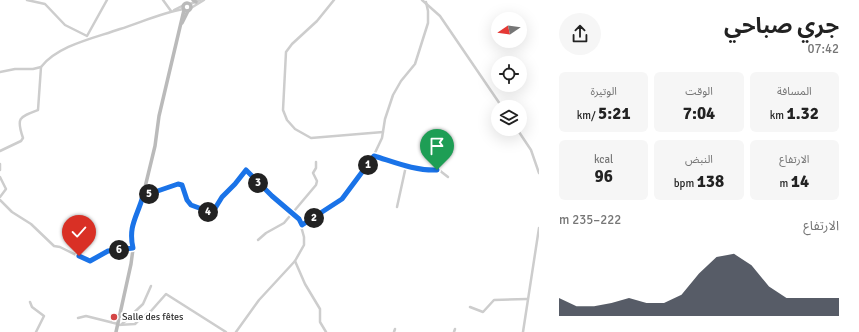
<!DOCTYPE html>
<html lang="ar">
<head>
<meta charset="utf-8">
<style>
	:root { --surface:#fff; --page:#f6f6f6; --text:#222; --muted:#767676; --accent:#111827 }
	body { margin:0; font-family:Signika,"Noto Sans Arabic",sans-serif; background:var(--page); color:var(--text); direction:rtl; height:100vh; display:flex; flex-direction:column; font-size:15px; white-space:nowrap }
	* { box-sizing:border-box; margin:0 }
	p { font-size:13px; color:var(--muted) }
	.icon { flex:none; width:22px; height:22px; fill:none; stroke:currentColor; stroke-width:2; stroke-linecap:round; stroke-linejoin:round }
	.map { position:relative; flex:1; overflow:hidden; direction:ltr }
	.details { display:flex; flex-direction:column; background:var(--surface); width:320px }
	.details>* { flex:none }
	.needle { width:26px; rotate:257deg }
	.buttons { position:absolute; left:491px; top:12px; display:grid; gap:8px }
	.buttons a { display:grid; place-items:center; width:36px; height:36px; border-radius:50%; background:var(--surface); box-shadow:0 4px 16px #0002; font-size:20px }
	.pin { position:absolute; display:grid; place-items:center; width:34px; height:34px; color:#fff; margin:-41px -17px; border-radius:50% 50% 50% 0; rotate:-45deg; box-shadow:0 0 4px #0007 }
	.pin .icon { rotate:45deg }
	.km { position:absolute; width:20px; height:20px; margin:-10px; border-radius:50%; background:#222; color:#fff; font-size:11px; line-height:20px; text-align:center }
	.round { display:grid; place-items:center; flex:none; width:42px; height:42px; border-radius:21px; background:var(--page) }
	.overview { display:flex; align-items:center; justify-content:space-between; height:68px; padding:0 20px }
	h1 { font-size:22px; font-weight:700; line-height:30px }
	.figures { display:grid; grid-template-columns:repeat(3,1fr); gap:6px; height:68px; padding:4px 20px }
	.figures div { display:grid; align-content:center; border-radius:6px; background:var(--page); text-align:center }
	.figures b { font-size:17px; font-weight:700 }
	.figures small { font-size:11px; font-weight:400 }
	.figures p { font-size:11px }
	.chart { height:112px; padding:8px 20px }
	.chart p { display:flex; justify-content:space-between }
	.chart svg { width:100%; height:72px; margin-top:4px; fill:var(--accent); opacity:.7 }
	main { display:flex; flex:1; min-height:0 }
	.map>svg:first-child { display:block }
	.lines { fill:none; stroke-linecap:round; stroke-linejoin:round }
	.street { stroke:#cdcdcd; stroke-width:2.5 }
	.secondary { stroke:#bababa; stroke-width:3.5 }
	.route-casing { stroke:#fff; stroke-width:8 }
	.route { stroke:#1a73e8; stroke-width:5 }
	.poi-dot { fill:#d44646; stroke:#fff; stroke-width:1.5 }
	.labels { text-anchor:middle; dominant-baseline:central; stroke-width:4; stroke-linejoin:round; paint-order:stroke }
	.poi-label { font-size:10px; fill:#303030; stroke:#fff; text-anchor:start }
</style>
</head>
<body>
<main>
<section class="details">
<div class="overview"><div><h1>جري صباحي</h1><p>07:42</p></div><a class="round"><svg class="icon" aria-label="share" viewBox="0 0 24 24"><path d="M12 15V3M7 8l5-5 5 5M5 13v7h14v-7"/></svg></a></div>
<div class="figures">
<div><p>المسافة</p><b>1.32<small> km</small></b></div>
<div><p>الوقت</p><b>7:04</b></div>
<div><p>الوتيرة</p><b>5:21<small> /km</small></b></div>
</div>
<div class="figures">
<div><p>الارتفاع</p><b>14<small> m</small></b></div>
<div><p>النبض</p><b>138<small> bpm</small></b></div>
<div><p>kcal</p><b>96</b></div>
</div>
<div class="chart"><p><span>الارتفاع</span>222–235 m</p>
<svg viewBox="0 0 160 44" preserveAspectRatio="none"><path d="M0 44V33L10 38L20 38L30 36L40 33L50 36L60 36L70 31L80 18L90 8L100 6L110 13L120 26L130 33L140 33L150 33L160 33V44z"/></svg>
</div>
</section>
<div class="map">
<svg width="539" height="332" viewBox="0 0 539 332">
	<rect width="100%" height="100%" fill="#fff"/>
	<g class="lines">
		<g class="street">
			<polyline points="27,0 45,4 65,25 87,36 107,0"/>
			<polyline points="163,0 171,11"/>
			<polyline points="334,0 317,21 292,44 286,52 283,110 287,120 295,129 311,138 383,132"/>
			<polyline points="422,0 440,16 502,107"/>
			<polyline points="190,4 200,0"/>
			<polyline points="191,8 204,0"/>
			<polyline points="174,10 184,5"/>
			<path d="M0,72L15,69H33L41,67C58,45 95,38 120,29C142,22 161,13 184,9"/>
			<polyline points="517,129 531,150 539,173"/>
			<path d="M0,151L21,141L23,138C16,118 19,117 38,110L41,67"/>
			<polyline points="374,156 406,166 439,170 448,177"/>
			<polyline points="0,164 0,170"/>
			<polyline points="0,177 6,189 0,197"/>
			<polyline points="143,196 180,184 187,200 191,205 211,212 214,210 222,197 235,184 246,171 272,196 299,219 304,237 304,245 295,261 259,300 236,332"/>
			<polyline points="0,200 12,212 31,224 54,246 60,247 88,261 92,260 108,251 133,249"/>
			<polyline points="397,207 406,166"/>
			<polyline points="302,225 342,199 373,157 382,138 385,119 393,95 401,81 415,64 428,23 428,11 426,2"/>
			<polyline points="258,240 266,233 284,223 316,185 317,181 313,173 316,168 316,162"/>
			<polyline points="295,261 305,284 320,309 320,322 326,332"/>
			<polyline points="30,302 32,307 44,316 36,332"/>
			<polyline points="470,307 483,312 494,300 527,299"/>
			<polyline points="78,318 86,316 118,324"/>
			<polyline points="122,324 143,304 151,286"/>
			<polyline points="118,325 135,324 141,318 151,311 166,294 226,332"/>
			<polyline points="394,332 395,329"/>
			<polyline points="454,332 455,329"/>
			<polyline points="523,332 539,228"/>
		</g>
		<g class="secondary">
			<polyline points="193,0 196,2"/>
			<circle cx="187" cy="7" r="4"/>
			<polyline points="182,23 188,11"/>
			<polyline points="116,332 131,264 133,249 130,235 132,226 139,212 155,146 159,116 184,10"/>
		</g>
	</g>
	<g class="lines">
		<g class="route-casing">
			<path id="route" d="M79,256L90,261L108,251L133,248C128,226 137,217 143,196L178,184L182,185L187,200L191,205L210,212L214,210L222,197L235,184L246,170L272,196L299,219L302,225L342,199L374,156C394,162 415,171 437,170"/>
		</g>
		<use href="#route" class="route"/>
	</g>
	<circle class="poi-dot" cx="114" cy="317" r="4"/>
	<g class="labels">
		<g class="poi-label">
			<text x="122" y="317">Salle des fêtes</text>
		</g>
	</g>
</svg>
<div class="buttons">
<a><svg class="needle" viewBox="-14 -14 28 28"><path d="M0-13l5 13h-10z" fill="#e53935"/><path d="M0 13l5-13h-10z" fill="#767676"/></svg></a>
<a><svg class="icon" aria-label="locate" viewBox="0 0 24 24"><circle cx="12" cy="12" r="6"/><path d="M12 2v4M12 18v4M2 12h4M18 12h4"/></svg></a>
<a><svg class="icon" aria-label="layers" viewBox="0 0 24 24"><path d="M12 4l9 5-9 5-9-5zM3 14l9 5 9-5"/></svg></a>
</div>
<div class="pin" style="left:437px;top:170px;background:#1e9e55"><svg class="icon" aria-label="arrive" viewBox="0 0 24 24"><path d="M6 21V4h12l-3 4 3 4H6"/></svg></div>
<div class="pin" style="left:79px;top:256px;background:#d93025"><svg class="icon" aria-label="check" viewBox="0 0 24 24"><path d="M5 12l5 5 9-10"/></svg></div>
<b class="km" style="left:368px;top:165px">1</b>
<b class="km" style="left:314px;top:218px">2</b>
<b class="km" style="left:258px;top:183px">3</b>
<b class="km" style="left:208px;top:212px">4</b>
<b class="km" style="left:149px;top:194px">5</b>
<b class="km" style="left:119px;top:250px">6</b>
</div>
</main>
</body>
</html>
